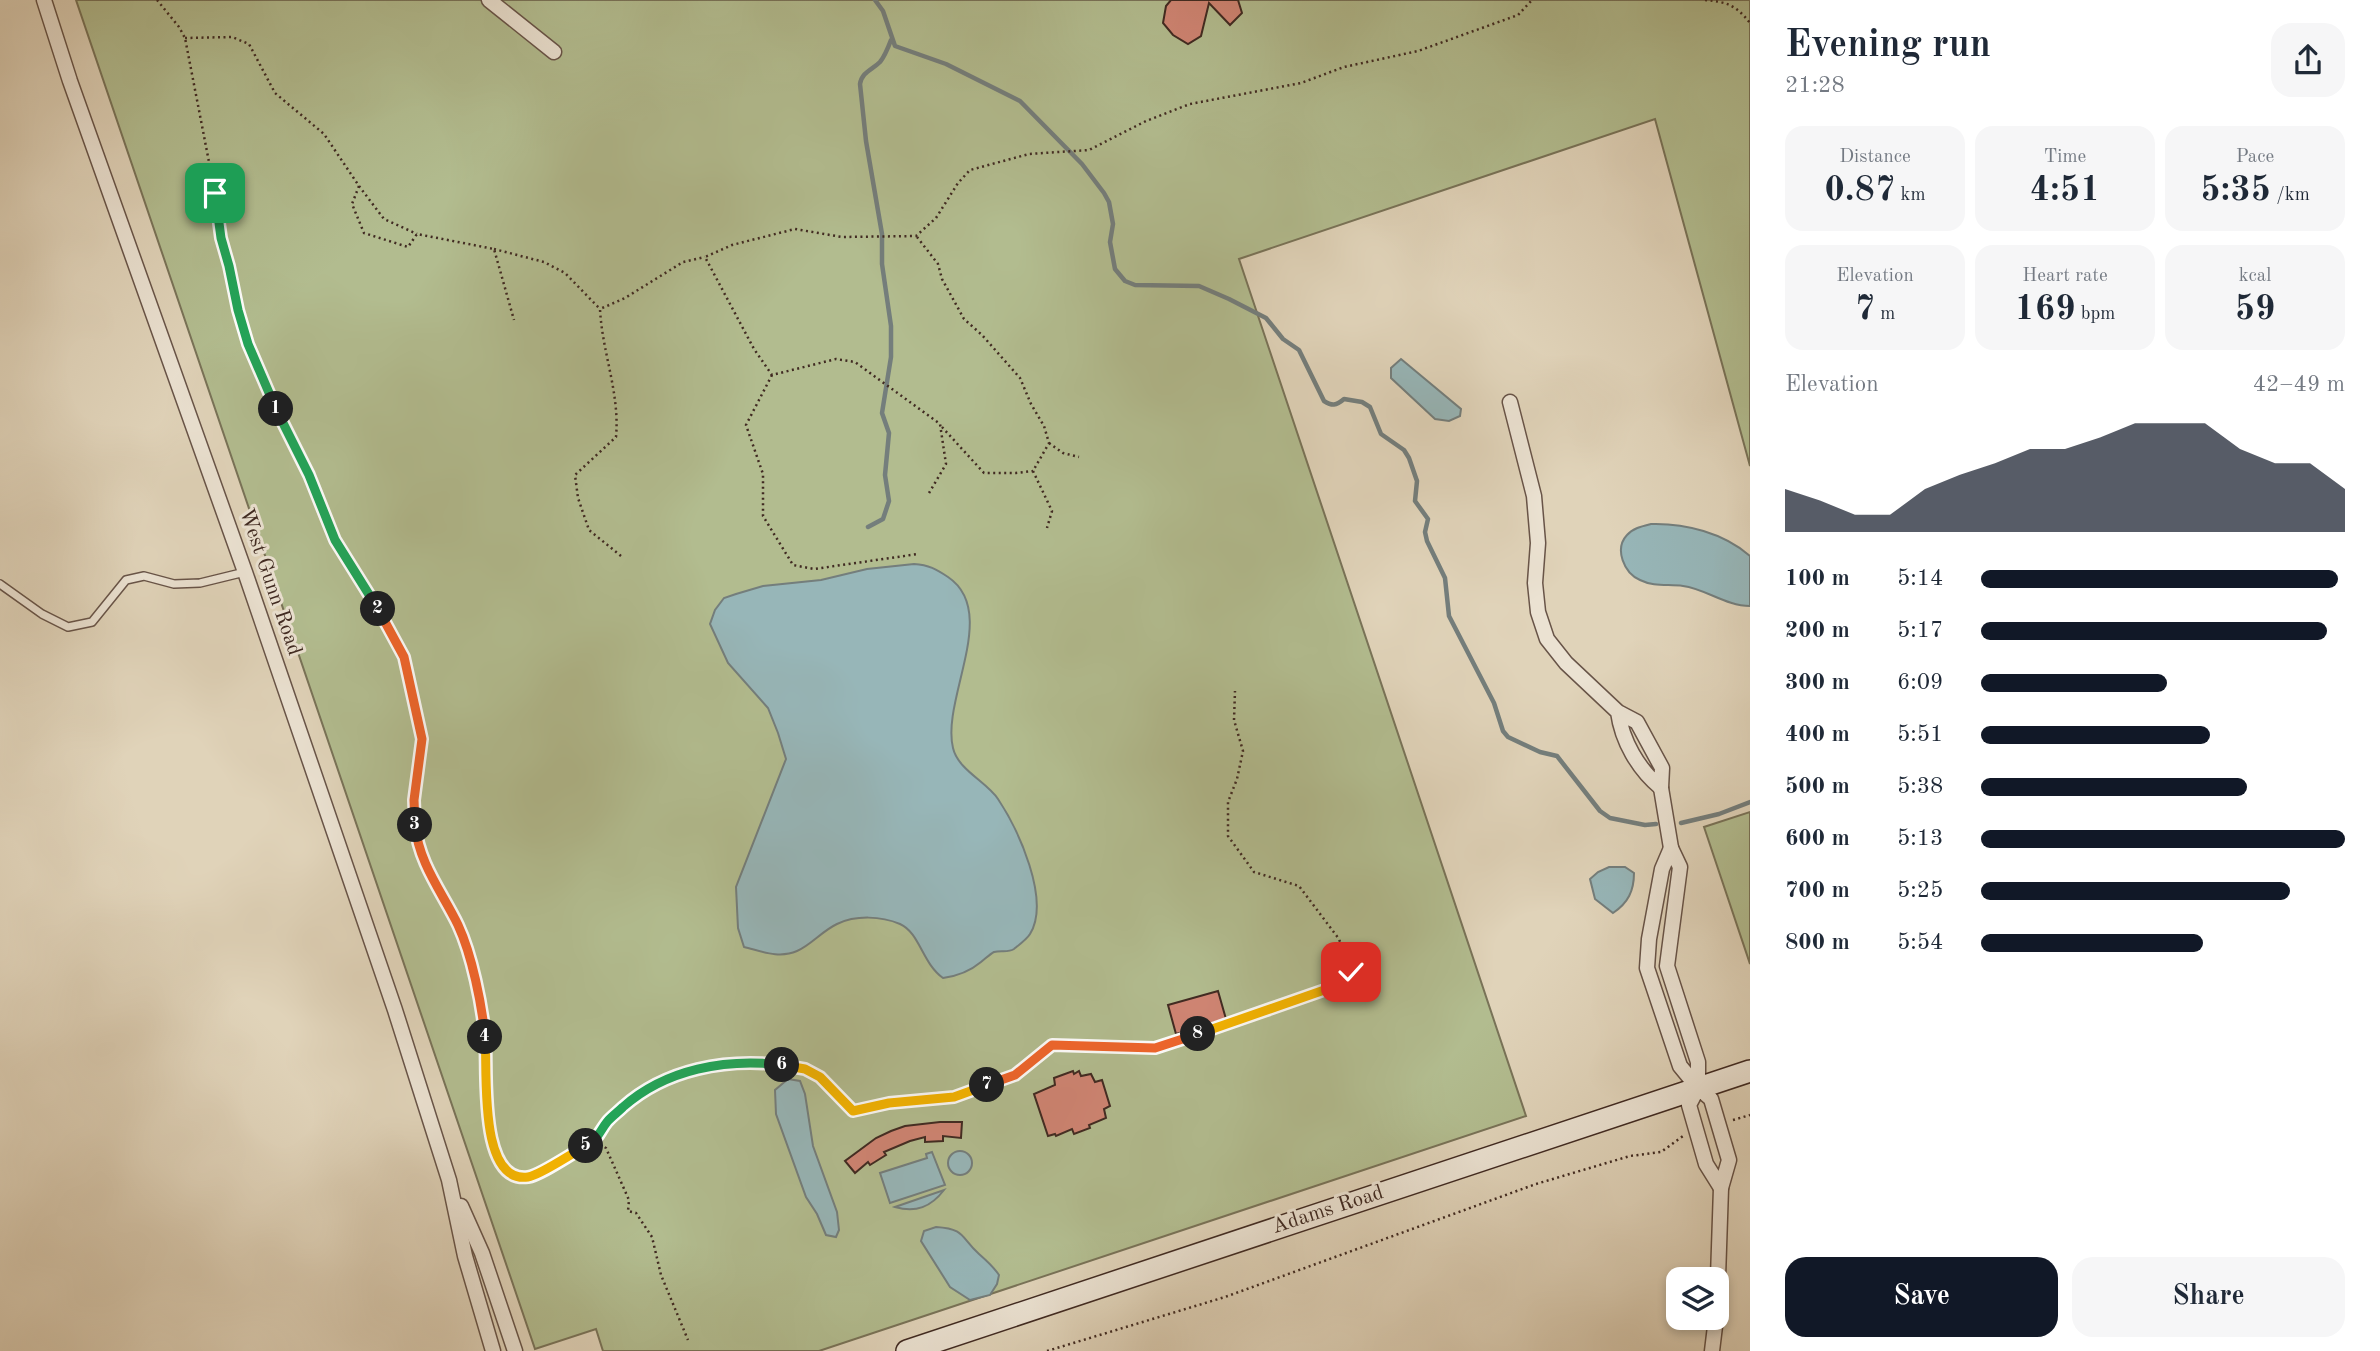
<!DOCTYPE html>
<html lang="en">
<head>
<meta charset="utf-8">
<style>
	:root { --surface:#fff; --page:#f6f6f7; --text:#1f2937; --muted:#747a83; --accent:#111827 }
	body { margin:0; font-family:"Old Standard TT",serif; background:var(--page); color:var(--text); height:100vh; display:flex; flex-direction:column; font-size:26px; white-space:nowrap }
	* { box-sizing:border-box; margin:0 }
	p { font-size:23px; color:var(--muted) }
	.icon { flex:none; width:38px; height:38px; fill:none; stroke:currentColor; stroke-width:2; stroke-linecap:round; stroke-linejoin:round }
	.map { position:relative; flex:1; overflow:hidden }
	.details { display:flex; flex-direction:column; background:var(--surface); width:630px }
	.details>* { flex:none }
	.controls { position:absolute; left:1666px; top:1267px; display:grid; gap:14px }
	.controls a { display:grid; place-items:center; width:63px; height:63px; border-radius:14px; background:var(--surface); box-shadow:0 4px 10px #0003; font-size:35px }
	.pin { position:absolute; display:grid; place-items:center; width:60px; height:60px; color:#fff; margin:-30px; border-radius:14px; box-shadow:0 4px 10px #0006 }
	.km { position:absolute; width:35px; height:35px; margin:-18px; border-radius:50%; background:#222; color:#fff; font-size:19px; line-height:35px; text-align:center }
	.round { display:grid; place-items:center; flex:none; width:74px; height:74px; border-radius:21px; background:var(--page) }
	.summary { display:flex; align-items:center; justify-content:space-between; height:119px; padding:0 35px }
	h1 { font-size:38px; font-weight:800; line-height:52px }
	.metrics { display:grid; grid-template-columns:repeat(3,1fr); gap:10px; height:119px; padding:7px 35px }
	.metrics div { display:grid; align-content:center; border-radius:18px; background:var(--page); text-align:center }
	.metrics b { font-size:35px; font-weight:800 }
	.metrics small { font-size:19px; font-weight:400 }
	.metrics p { font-size:19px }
	.chart { height:196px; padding:14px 35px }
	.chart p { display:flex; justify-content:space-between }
	.chart svg { width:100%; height:126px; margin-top:7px; fill:var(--accent); opacity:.7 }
	.action { display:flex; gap:14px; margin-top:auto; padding:14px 35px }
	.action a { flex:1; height:80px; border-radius:21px; background:var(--accent); color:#fff; font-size:28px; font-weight:800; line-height:80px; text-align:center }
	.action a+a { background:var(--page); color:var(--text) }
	ul { padding:0 35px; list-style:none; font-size:23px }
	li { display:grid; grid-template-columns:112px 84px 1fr; align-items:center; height:52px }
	li i { height:18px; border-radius:9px; background:var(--accent) }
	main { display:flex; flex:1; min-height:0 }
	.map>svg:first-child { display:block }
	.green { fill:#b2bc8f; stroke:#797358; stroke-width:2 }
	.water { fill:#97b6b8; stroke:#747e7c; stroke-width:2 }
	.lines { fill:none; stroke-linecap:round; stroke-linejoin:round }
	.stream { stroke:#747e7c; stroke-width:4.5 }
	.building { fill:#d08574; stroke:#402a22; stroke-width:2 }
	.lane-casing { stroke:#685448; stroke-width:10 }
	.street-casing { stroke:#685448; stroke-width:17 }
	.secondary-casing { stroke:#402a22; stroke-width:24 }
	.path { stroke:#402a22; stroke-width:2.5; stroke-dasharray:2 3.5; stroke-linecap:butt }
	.lane { stroke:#ebe2d2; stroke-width:7 }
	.street { stroke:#ebe2d2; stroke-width:14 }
	.secondary { stroke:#ebe2d2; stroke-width:21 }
	.split-1-casing { stroke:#fff; stroke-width:14 }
	.split-2-casing { stroke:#fff; stroke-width:14 }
	.split-3-casing { stroke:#fff; stroke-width:14 }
	.split-4-casing { stroke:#fff; stroke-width:14 }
	.split-5-casing { stroke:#fff; stroke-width:14 }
	.split-6-casing { stroke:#fff; stroke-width:14 }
	.split-7-casing { stroke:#fff; stroke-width:14 }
	.split-8-casing { stroke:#fff; stroke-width:14 }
	.split-9-casing { stroke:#fff; stroke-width:14 }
	.split-1 { stroke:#22a559; stroke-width:9 }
	.split-2 { stroke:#22a559; stroke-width:9 }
	.split-3 { stroke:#f0652b; stroke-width:9 }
	.split-4 { stroke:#f0652b; stroke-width:9 }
	.split-5 { stroke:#f5b400; stroke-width:9 }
	.split-6 { stroke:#22a559; stroke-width:9 }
	.split-7 { stroke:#f5b400; stroke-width:9 }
	.split-8 { stroke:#f0652b; stroke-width:9 }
	.split-9 { stroke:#f5b400; stroke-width:9 }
	.labels { text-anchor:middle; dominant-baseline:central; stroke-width:6; stroke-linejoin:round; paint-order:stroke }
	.street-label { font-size:21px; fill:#402a22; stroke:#ebe2d2 }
</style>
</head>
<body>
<main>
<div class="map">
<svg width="1750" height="1351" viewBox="0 0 1750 1351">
	<rect width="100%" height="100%" fill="#e0d3b9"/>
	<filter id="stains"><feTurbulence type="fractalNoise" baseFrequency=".00286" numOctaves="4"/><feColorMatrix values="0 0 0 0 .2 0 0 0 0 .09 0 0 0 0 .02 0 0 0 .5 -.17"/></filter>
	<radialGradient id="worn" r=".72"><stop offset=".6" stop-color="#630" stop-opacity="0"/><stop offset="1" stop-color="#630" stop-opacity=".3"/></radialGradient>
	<g class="green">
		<polygon points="76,0 1750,0 1750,466 1655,119 1239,259 1526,1116 819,1351 603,1351 596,1329 535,1349"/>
		<polygon points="1750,812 1750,964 1704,827"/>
	</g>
	<g class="water">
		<polygon points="1401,359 1461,409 1460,416 1449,421 1435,419 1391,378 1391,368"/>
		<path d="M1651,524C1685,523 1724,533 1750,556V606C1726,606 1706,589 1683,586C1668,584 1654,587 1640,580C1624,573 1614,549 1627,535C1633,528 1643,526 1651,524Z"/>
		<path d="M914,564C929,565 936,569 948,577C1000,612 941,699 953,748C958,770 987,782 998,799C1018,829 1051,900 1030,934C1027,939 1019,945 1014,949C1008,953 1001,950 994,952C990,954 985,959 981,962C969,972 958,976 943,978C922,963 920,933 900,924C881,916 856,915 837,924C822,931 811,945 797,951C779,959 761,951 744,947L738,928L736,887L786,759L778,733L768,708L728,663L710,624L715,610L724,598L736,594L763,586L821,580L867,569Z"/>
		<path d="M1609,867H1625L1634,873C1634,891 1628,903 1613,913L1595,899L1590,879L1598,872Z"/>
		<polygon points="788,1079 800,1081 805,1094 813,1146 837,1212 839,1230 836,1237 826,1235 817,1214 806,1197 776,1114 775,1090"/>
		<circle cx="960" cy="1163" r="12"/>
		<polygon points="932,1152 945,1185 890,1203 880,1173 927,1158 926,1154"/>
		<path d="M944,1190C931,1207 916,1213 895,1207Z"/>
		<path d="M936,1227C966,1229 960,1237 979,1254C987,1261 993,1266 999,1275L997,1284L990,1295L970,1300L950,1287L921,1241L924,1231Z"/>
	</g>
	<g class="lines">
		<g class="stream">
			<path d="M875,0L883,11L895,46L946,64L1020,101L1082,164L1104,193L1109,202L1113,224L1110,242L1115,269L1125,281L1135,285L1199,286L1229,299L1266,318L1283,339L1299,350L1324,401C1332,406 1336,406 1344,399L1362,402L1370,407L1381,434L1404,450L1409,458L1417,481L1415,501L1428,519L1425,532L1427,541L1445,578L1449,616L1494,703L1503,731L1508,737L1540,752L1557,756L1600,811L1610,818L1645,825L1656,824"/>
			<path d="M868,527L883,519L889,501L885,475L889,433L882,413L891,357V326L882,264V234L866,141L860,84C862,72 872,70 880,62C885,56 888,48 891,40"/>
			<polyline points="1681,823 1719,814 1750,802"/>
		</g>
	</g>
	<g class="building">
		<polygon points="1171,0 1238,0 1242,13 1230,25 1209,3 1201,36 1188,44 1173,35 1163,23 1166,6"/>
		<polygon points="1218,991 1226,1019 1176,1034 1168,1005"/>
		<polygon points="1073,1071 1074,1074 1079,1071 1081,1076 1091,1074 1095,1082 1102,1080 1110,1106 1104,1109 1106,1118 1089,1125 1090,1128 1074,1134 1072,1129 1056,1136 1055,1134 1048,1136 1034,1094 1055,1085 1054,1078"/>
		<polygon points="940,1122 962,1122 961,1138 943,1136 943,1141 925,1142 925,1137 910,1141 884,1152 886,1155 870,1165 868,1162 855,1173 845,1161 876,1138 891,1131 905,1126"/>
	</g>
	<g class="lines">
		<g class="lane-casing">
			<polyline id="lane" points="0,584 42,614 68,627 92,622 126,580 144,576 174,584 200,583 245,572"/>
		</g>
		<g class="street-casing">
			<g id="street">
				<polyline points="44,0 70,81 245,572 395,1010 449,1180 465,1256 493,1351"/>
				<polyline points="489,0 554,52"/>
				<path d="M1510,402L1534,496L1538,543L1535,583L1538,612L1547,639L1566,663L1618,712L1637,722L1662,768L1661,788C1638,769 1622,741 1618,712"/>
				<polyline points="1661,788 1671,848"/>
				<polyline points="1698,1088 1698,1062 1667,966 1680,867 1671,848 1662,869 1649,939 1647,968 1680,1066 1698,1088 1711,1099 1729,1160 1721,1188 1706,1164 1689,1105 1698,1088"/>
				<polyline points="461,1206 482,1253 515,1351"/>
				<polyline points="1717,1307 1721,1188"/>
				<polyline points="1712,1351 1716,1318"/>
			</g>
		</g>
		<g class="secondary-casing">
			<polyline id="secondary" points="907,1351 1750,1071"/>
		</g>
		<g class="path">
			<polyline points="157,0 179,27 185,38 215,193 221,238 248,344 274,406 309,475 335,540 394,637 404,657 422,739 414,800 416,835 430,875 460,928 479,992 488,1059 487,1108 492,1142 497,1155 509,1171 521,1176 535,1174 595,1142 607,1122 646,1088 698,1068 722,1063 772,1064 805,1069 820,1077 853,1111 889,1103 954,1097 1015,1075 1052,1045 1155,1048 1330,988 1351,972 1339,939 1299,886 1254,872 1228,836 1228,802 1237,779 1243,751 1234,720 1235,691"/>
			<path d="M1705,0C1727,2 1736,5 1750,23"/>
			<polyline points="185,38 232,37 249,44 275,93 324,134 359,186 352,204 364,233 408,247 417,234 494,249 514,320"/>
			<polyline points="359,186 384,219 417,234"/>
			<polyline points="917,237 938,264 942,279 964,319 982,335 1020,378 1031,404 1044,426 1049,443 1033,471 1052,511 1047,528"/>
			<polyline points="494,249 544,262 565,273 600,309"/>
			<polyline points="772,375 746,425 763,474 763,516 793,565 814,569 918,554"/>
			<polyline points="942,427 984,473 1016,473 1033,471"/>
			<polyline points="1049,443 1063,453 1079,457"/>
			<polyline points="929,493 946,464 940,424 855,362 836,359 772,375 754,349 705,257 732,245 795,229 842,237 916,236 936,218 958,183 970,170 1029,154 1089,150 1146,121 1190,104 1301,83 1344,67 1418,51 1518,15 1532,0"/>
			<path d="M621,556L589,530L578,498L575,475L616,437C620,393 602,352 600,309L625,298L683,262L705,257"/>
			<polyline points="1733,1120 1750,1115"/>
			<polyline points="595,1142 606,1148 629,1200 628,1211 636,1213 652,1237 661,1275 688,1340"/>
			<polyline points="1047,1351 1225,1297 1536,1184 1630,1156 1661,1152 1683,1136"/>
		</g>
		<use href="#lane" class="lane"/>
		<use href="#street" class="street"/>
		<use href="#secondary" class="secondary"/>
	</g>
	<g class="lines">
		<g class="split-1-casing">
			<polyline id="split-1" points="215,193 221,238 229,266 238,310 248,344 276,409"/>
		</g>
		<g class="split-2-casing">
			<polyline id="split-2" points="276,409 309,475 335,540 378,609"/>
		</g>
		<g class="split-3-casing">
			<polyline id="split-3" points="378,609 404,657 422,739 414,800 415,825"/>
		</g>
		<g class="split-4-casing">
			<path id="split-4" d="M415,825C419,864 442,892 458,925C472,955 482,1005 485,1037"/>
		</g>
		<g class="split-5-casing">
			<path id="split-5" d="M485,1037C488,1066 477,1184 528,1177C541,1175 572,1153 586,1146"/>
		</g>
		<g class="split-6-casing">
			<path id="split-6" d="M586,1146C598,1140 599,1132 607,1122C611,1117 618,1112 623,1107C666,1069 726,1058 782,1065"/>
		</g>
		<g class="split-7-casing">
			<polyline id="split-7" points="782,1065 805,1069 820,1077 853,1111 889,1103 954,1097 987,1085"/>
		</g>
		<g class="split-8-casing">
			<polyline id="split-8" points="987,1085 1015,1075 1052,1045 1155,1048 1198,1034"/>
		</g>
		<g class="split-9-casing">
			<polyline id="split-9" points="1198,1034 1330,988 1351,972"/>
		</g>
		<use href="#split-1" class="split-1"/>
		<use href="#split-2" class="split-2"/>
		<use href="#split-3" class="split-3"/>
		<use href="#split-4" class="split-4"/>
		<use href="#split-5" class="split-5"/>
		<use href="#split-6" class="split-6"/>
		<use href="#split-7" class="split-7"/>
		<use href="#split-8" class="split-8"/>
		<use href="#split-9" class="split-9"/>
	</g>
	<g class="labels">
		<g class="street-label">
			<text transform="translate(270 582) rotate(71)">West Gunn Road</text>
			<text transform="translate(1328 1210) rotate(-18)">Adams Road</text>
		</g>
	</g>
	<rect width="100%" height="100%" filter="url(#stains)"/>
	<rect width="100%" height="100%" fill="url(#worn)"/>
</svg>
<div class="controls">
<a><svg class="icon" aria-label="layers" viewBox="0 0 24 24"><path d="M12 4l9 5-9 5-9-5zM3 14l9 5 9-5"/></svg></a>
</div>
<div class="pin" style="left:215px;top:193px;background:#1e9e55"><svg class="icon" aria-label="arrive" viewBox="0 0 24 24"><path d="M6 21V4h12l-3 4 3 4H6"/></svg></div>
<div class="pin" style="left:1351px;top:972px;background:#d93025"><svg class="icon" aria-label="check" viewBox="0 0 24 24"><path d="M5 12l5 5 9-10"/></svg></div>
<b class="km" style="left:276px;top:409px">1</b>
<b class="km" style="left:378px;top:609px">2</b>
<b class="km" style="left:415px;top:825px">3</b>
<b class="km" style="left:485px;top:1037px">4</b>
<b class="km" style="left:586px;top:1146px">5</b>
<b class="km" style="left:782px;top:1065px">6</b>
<b class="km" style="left:987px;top:1085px">7</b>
<b class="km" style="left:1198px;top:1034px">8</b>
</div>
<section class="details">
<div class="summary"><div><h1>Evening run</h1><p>21:28</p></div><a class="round"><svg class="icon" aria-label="share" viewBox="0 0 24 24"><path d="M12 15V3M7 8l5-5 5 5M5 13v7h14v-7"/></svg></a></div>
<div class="metrics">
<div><p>Distance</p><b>0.87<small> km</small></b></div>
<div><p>Time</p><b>4:51</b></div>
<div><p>Pace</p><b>5:35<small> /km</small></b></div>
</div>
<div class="metrics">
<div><p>Elevation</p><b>7<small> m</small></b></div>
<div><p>Heart rate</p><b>169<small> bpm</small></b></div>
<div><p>kcal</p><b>59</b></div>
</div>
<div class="chart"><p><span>Elevation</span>42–49 m</p>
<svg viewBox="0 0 160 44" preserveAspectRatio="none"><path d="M0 44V29L10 33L20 38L30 38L40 29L50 24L60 20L70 15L80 15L90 11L100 6L110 6L120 6L130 15L140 20L150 20L160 29V44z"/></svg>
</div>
<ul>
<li><b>100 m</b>5:14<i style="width:98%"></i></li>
<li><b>200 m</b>5:17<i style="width:95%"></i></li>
<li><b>300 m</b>6:09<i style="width:51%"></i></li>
<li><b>400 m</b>5:51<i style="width:63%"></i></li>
<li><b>500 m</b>5:38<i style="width:73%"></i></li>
<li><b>600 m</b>5:13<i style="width:100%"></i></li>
<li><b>700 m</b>5:25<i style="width:85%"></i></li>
<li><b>800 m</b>5:54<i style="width:61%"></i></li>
</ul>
<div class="action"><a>Save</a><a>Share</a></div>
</section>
</main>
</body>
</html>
